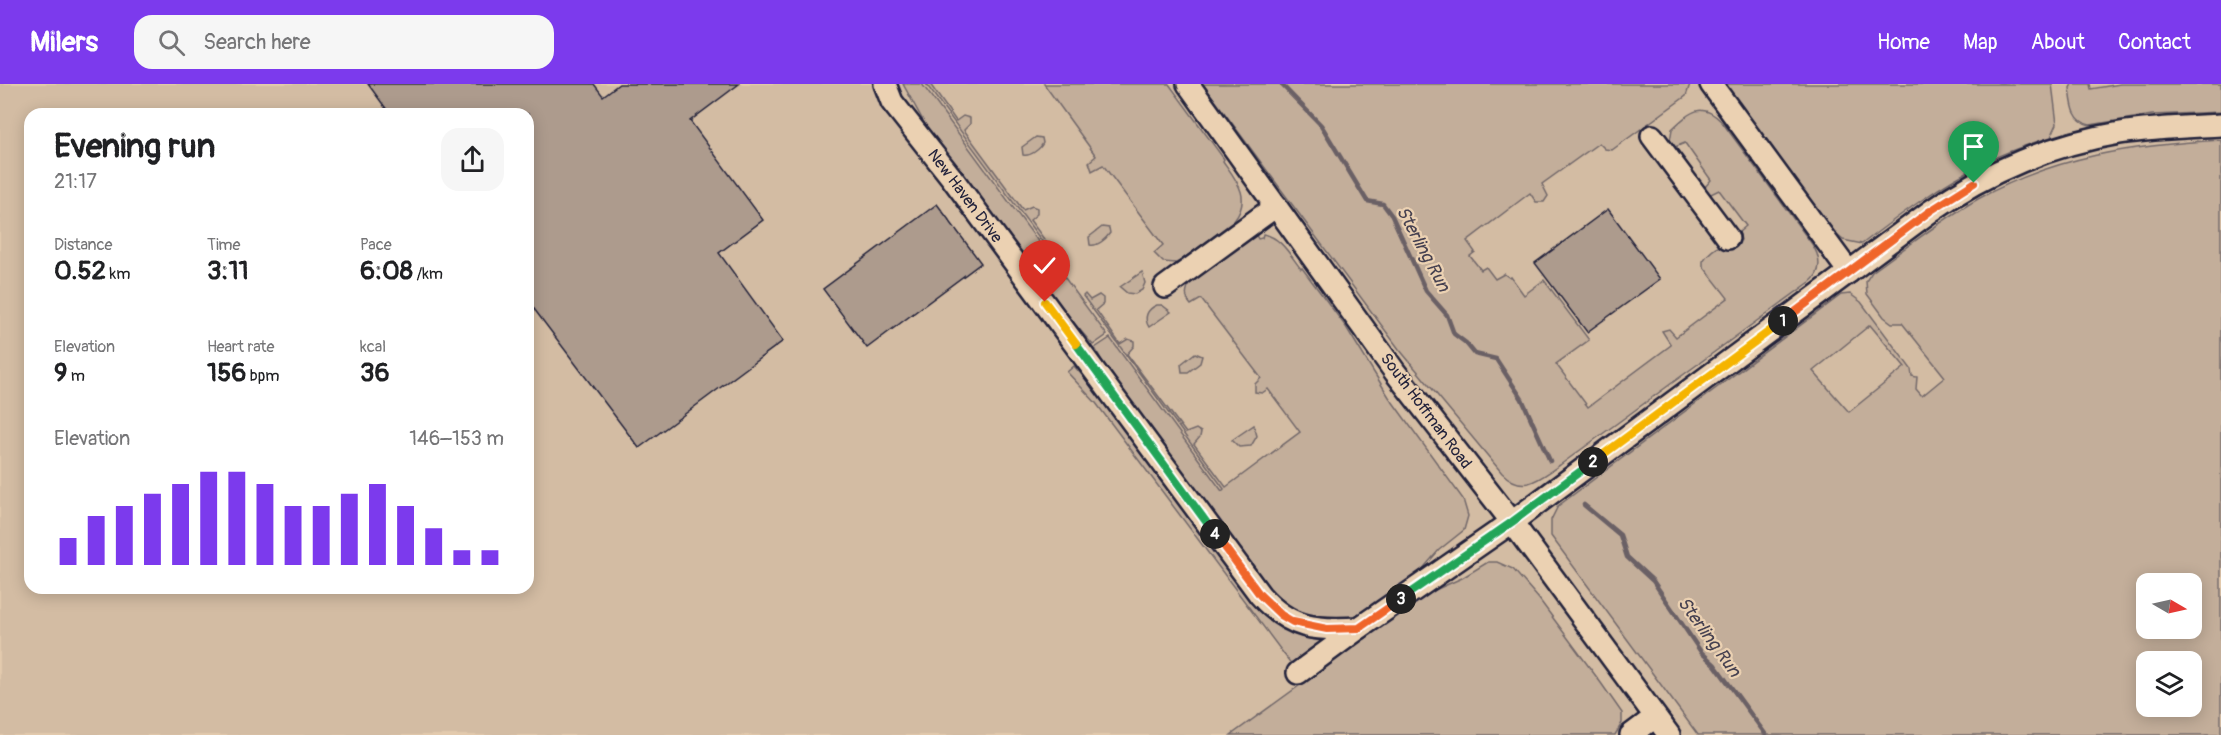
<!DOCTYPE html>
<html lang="en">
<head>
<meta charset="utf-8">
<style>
	:root { --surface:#fff; --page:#f6f6f6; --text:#202124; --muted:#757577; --accent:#7c3aed }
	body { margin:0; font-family:Pangolin,sans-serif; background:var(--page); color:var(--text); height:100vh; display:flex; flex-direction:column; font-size:22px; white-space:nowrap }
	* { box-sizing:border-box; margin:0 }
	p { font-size:20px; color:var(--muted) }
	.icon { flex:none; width:33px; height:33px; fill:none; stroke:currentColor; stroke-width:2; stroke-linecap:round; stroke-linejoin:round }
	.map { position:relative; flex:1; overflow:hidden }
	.side { position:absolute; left:24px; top:24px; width:510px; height:486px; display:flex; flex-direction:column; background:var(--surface); border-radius:18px; box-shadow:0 3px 15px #0003 }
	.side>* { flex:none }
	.needle { width:39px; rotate:99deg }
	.fabs { position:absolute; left:2136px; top:489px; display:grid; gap:12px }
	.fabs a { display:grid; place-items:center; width:66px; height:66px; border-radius:12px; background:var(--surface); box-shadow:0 3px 15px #0003; font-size:30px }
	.pin { position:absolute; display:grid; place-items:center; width:51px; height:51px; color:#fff; margin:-62px -26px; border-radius:50% 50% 50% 0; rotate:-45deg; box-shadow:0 0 6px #0007 }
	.pin .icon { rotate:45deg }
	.km { position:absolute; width:30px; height:30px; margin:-15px; border-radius:50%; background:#222; color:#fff; font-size:16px; line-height:30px; text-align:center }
	.round { display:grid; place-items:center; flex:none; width:63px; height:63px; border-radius:18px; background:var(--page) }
	.head { display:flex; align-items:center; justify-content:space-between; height:102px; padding:0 30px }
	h1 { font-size:33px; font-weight:800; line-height:45px }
	.stats { display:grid; grid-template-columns:repeat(3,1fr); gap:9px; height:102px; padding:6px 30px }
	.stats div { display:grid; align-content:center }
	.stats b { font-size:26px; font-weight:800 }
	.stats small { font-size:16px; font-weight:400 }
	.stats p { font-size:16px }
	.chart { height:168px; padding:12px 30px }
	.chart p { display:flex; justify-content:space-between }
	.chart svg { width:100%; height:108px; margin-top:6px; stroke:var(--accent); stroke-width:6 }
	header { display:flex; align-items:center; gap:36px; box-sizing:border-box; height:84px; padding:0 30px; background:var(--accent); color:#fff }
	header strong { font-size:28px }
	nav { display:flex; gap:33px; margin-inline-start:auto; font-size:21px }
	.search { width:420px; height:54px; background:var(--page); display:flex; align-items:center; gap:15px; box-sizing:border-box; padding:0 21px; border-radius:18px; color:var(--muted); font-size:22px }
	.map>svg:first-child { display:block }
	.built { fill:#d3bca3; fill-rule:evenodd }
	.green { fill:#c3ae9a; stroke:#72686a; stroke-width:1.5; fill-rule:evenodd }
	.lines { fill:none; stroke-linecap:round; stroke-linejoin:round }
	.stream { stroke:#6a6065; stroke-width:4.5 }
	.building { fill:#ad9b8d; stroke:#22223b; stroke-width:1.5 }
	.minor-casing { stroke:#22223b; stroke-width:26 }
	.minor { stroke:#ebd1b2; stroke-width:21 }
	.split-1-casing { stroke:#fff; stroke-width:12 }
	.split-2-casing { stroke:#fff; stroke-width:12 }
	.split-3-casing { stroke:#fff; stroke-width:12 }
	.split-4-casing { stroke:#fff; stroke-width:12 }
	.split-5-casing { stroke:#fff; stroke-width:12 }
	.split-6-casing { stroke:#fff; stroke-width:12 }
	.split-1 { stroke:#f0652b; stroke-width:8 }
	.split-2 { stroke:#f5b400; stroke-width:8 }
	.split-3 { stroke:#22a559; stroke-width:8 }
	.split-4 { stroke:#f0652b; stroke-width:8 }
	.split-5 { stroke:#22a559; stroke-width:8 }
	.split-6 { stroke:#f5b400; stroke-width:8 }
	.labels { text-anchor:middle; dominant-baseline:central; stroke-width:4.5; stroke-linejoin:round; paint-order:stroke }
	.street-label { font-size:16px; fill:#22223b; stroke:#ebd1b2 }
	.water-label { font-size:18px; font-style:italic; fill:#464150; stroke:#ebd1b2 }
</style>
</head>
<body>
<header>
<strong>Milers</strong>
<div class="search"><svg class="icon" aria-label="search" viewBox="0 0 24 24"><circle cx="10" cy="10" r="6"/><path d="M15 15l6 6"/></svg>Search here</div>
<nav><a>Home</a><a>Map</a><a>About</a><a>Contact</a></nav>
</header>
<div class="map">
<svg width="2221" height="651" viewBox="0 0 2221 651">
	<rect width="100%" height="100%" fill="#e3caad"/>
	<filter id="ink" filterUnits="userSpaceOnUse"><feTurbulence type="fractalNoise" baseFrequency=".0167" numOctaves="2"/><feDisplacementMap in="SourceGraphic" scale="12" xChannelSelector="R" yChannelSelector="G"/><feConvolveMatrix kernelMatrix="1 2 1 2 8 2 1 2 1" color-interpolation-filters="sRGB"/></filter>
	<g filter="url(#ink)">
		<path class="built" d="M0,0H2221V651H0ZM30,30H528V504H30ZM2146,500H2192V544H2146ZM2146,578H2192V622H2146Z"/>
		<g class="green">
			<polygon points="903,0 922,0 1107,251 1093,261 1055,217 926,42"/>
			<polygon points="926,0 930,0 956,37 963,32 970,34 970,40 964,46 1023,126 1032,122 1037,124 1037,130 1030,136 1058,174 1055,175"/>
			<path d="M1044,0H1169L1224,75L1223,77C1237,97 1252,114 1234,137L1180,177L1176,179L1163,178L1154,169L1163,161L1103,81L1092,87L1089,78L1096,72Z"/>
			<path d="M1203,0H1690L1686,12L1612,66L1605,65L1599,59L1542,100L1548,112L1544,118H1536L1530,109L1467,157L1475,168L1470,172L1481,186L1486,183L1495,195L1504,190L1510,194L1511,193L1524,211L1544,196L1589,256L1556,280L1588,323L1671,261L1662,247L1669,245L1676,253L1728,214L1703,182V177C1707,170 1717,161 1725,161L1728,165L1741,156L1739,148L1746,142L1719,106L1711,110L1706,108L1705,103L1711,96L1685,59L1675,63L1670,57L1672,45C1691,27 1702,17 1722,38L1812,160C1820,172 1823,188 1810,198L1560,381C1540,394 1524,411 1502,389L1399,265Z"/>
			<path d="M1723,0H2052L2057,40L2051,53C2029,60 2007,67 1986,78C1941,100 1901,130 1862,160L1843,156L1832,147Z"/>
			<path d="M2072,0H2090L2091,5L2120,0H2221V28L2152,31L2090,41C2072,37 2072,19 2070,4Z"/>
			<path d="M1036,53L1042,54L1043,59C1040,65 1030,73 1023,71L1022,63Z"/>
			<path d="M2221,56V651H1698L1551,452V436L1558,422L1841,211L1850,210L1861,218L1911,285L1912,292L1917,293L1916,305L1922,312L1945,293L1902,239H1892L1884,233L1867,210L1866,197L1872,188C1907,163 1941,136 1978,115C2055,72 2134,61 2221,56ZM1870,241L1905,283L1849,328L1813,287ZM2146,500H2192V544H2146ZM2146,578H2192V622H2146Z"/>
			<path d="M1102,143L1109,144L1110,149C1106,155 1097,163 1090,161L1089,153Z"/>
			<path d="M1263,150C1281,153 1290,171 1301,185L1302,184L1346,243L1389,313L1463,415L1468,432L1464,446L1439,466L1413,496L1363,531C1328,543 1302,535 1274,513L1112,295L1095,264L1110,254L1222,407L1224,405L1083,212L1085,210L1090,216L1099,211L1103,214V220L1096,226L1120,260L1128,255L1134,257V262L1127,270L1186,349L1196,345L1201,348L1200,353L1194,360L1226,403L1300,348L1268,305L1262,309L1255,308V300L1261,294L1201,215L1191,221C1184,213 1186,206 1190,198L1253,151H1256L1258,155L1262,154Z"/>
			<polygon points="1142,188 1145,199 1142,206 1135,210 1127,209 1120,203"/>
			<path d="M1157,221H1162L1171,228L1149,243C1143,234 1147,225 1157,221Z"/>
			<polygon points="1195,269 1202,272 1200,279 1188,288 1182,288 1181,280"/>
			<polygon points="1074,282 1097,308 1237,498 1257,521 1311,553 1323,555 1324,553 1328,554 1292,581 1096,319 1067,288"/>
			<polygon points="1254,341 1257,352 1251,362 1239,363 1232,356"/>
			<polygon points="1488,478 1497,478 1513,485 1539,515 1601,599 1622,629 1622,639 1615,651 1231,651 1426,510 1462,494"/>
		</g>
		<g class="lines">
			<g class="stream">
				<polyline points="1281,0 1321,41 1367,117 1383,120 1392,132 1426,207 1447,231 1454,250 1466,259 1475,270 1496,275 1522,315 1550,377"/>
				<polyline points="1584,421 1620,451 1627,473 1653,497 1701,568 1715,581 1766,651"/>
			</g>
		</g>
		<g class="building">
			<polygon points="368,0 594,0 603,12 619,0 739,0 690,37 763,136 719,169 783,257 639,364 528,217 528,30 390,30"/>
			<polygon points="937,120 981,179 867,264 823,205"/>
			<polygon points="1608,125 1660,195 1587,248 1535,179"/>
		</g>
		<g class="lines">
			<g class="minor-casing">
				<g id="minor">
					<path d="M885,0L892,18L952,94L1260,511C1290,545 1316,547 1359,544"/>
					<polyline points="1188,0 1395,288 1512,438 1669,651"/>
					<polyline points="1711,0 1849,188"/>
					<polyline points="1652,52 1728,154"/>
					<polyline points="1165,203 1276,122"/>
					<path d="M1298,589L1359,544L1512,438L1931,127C1987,87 2053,60 2120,49C2154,44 2187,43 2221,41"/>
					<polyline points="1631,651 1655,633"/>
				</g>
			</g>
			<use href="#minor" class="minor"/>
		</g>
	</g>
	<g class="lines" filter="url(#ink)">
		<g class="split-1-casing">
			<polyline id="split-1" points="1783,237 1930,127 1974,99"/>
		</g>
		<g class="split-2-casing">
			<polyline id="split-2" points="1593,378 1783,237"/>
		</g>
		<g class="split-3-casing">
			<polyline id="split-3" points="1401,515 1512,438 1593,378"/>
		</g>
		<g class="split-4-casing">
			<polyline id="split-4" points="1215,450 1260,511 1281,531 1293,538 1327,545 1359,544 1401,515"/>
		</g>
		<g class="split-5-casing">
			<polyline id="split-5" points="1076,260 1215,450"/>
		</g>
		<g class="split-6-casing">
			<polyline id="split-6" points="1045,218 1076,260"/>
		</g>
		<use href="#split-1" class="split-1"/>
		<use href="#split-2" class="split-2"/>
		<use href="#split-3" class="split-3"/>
		<use href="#split-4" class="split-4"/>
		<use href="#split-5" class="split-5"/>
		<use href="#split-6" class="split-6"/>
	</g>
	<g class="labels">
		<g class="street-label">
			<text transform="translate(965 112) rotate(53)">New Haven Drive</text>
			<text transform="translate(1426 327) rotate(53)">South Hoffman Road</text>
		</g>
		<g class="water-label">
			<text transform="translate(1423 165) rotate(62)">Sterling Run</text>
			<text transform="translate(1709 553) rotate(54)">Sterling Run</text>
		</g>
	</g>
</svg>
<div class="fabs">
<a><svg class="needle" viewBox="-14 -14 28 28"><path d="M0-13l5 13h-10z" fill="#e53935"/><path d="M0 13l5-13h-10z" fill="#757577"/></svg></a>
<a><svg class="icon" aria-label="layers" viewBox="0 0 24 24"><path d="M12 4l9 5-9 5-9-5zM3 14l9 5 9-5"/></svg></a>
</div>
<div class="pin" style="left:1974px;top:99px;background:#1e9e55"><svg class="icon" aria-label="arrive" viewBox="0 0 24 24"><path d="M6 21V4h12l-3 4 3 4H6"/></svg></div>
<div class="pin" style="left:1045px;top:218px;background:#d93025"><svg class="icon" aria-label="check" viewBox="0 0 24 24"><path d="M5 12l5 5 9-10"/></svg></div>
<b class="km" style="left:1783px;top:237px">1</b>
<b class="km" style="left:1593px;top:378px">2</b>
<b class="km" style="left:1401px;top:515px">3</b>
<b class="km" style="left:1215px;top:450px">4</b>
<section class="side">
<div class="head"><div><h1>Evening run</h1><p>21:17</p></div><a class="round"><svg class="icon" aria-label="share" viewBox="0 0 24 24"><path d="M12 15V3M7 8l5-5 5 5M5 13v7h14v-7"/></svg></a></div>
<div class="stats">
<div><p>Distance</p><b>0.52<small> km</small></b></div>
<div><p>Time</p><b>3:11</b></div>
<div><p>Pace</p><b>6:08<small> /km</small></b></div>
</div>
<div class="stats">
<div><p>Elevation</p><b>9<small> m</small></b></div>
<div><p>Heart rate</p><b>156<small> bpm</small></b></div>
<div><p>kcal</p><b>36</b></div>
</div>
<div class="chart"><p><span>Elevation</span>146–153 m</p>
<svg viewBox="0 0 160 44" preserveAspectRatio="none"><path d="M5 44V33M15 44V24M25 44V20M35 44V15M45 44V11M55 44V6M65 44V6M75 44V11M85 44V20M95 44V20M105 44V15M115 44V11M125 44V20M135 44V29M145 44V38M155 44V38"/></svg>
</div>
</section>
</div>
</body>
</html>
